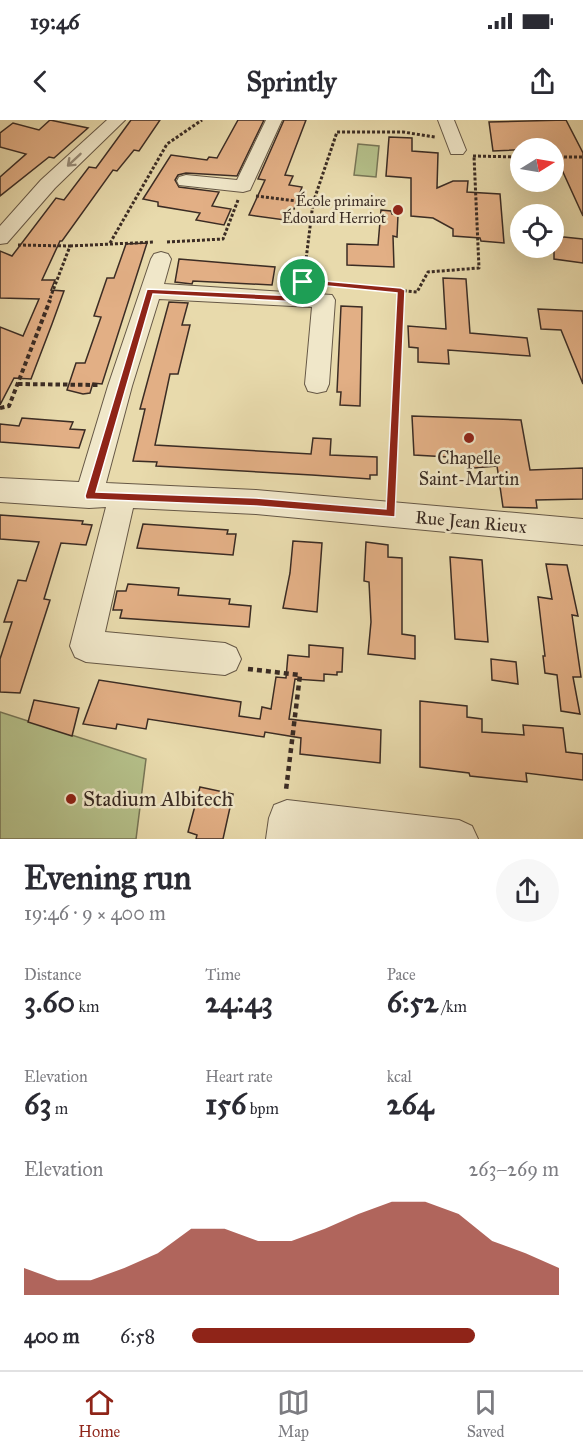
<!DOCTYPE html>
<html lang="en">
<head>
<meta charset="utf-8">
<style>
	:root { --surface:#fff; --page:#f7f7f7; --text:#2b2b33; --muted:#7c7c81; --line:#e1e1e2; --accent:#8f2418 }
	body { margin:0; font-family:"IM FELL Great Primer",serif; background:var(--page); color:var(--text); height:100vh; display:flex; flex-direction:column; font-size:22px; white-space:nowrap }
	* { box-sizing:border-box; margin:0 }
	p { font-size:20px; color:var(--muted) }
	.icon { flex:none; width:33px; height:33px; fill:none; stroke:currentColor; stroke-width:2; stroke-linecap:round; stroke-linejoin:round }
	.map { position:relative; height:719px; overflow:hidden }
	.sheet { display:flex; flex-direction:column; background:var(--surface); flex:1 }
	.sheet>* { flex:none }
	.needle { width:39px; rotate:79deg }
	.controls { position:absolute; left:510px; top:18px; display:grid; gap:12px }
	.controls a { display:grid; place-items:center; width:54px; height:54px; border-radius:50%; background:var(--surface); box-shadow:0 6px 24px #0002; font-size:30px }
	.pin { position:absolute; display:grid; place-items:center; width:51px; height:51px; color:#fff; margin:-26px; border:3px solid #fff; border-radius:50%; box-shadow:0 2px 6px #0007 }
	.round { display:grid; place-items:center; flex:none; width:63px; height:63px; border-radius:32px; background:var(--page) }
	.overview { display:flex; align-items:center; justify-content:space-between; height:102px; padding:0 24px }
	h1 { font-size:33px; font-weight:800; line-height:45px }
	.figures { display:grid; grid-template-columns:repeat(3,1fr); gap:9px; height:102px; padding:6px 24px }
	.figures div { display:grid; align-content:center }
	.figures b { font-size:30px; font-weight:800 }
	.figures small { font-size:16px; font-weight:400 }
	.figures p { font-size:16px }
	.chart { height:168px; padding:12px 24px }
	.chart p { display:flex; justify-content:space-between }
	.chart svg { width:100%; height:108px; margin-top:6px; fill:var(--accent); opacity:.7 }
	ul { padding:0 24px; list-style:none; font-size:20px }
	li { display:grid; grid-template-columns:96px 72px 1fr; align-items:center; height:45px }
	li i { height:15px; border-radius:8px; background:var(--accent) }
	.status { display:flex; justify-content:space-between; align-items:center; height:42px; padding:0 30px; background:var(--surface); direction:ltr }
	.status svg { height:16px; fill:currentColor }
	header { display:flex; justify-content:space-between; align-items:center; height:78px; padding:0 24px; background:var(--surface); font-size:27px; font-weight:800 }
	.dock { display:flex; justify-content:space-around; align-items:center; height:84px; border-top:2px solid var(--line); background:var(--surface); font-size:16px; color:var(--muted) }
	.dock a { display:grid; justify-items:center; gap:3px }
	.dock .current { color:var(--accent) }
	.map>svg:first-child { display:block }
	.green { fill:#b5c08a; stroke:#787657; stroke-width:1.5 }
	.building { fill:#e2af85; stroke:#3b2c24; stroke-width:1.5 }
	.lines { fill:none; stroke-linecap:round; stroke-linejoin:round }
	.minor-casing { stroke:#665846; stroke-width:2 }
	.path-far2 { stroke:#3b2c24; stroke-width:3; stroke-dasharray:3 2; stroke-linecap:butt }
	.path-far1 { stroke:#3b2c24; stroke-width:4; stroke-dasharray:4.5 3; stroke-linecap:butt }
	.path { stroke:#3b2c24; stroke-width:4.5; stroke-dasharray:5 4; stroke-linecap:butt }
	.minor { fill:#f0e7c9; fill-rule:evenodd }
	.oneway { stroke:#968a76 }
	.route { fill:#8f2418; stroke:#fff; stroke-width:1.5; fill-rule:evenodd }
	.poi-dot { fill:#8f2418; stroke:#f0e7c9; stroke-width:2 }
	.labels { text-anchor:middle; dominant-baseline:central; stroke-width:5; stroke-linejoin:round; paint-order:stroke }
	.far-poi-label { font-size:15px; fill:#3b2c24; stroke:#f0e7c9; text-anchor:end }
	.poi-label { font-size:18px; fill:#3b2c24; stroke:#f0e7c9 }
	.street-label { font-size:18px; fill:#3b2c24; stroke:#f0e7c9 }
	.near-poi-label { font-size:21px; fill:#3b2c24; stroke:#f0e7c9; text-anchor:start }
</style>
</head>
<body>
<div class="status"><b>19:46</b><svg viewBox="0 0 49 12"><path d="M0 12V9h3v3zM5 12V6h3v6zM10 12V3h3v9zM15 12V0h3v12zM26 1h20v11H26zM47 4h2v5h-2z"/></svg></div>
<header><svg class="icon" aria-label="back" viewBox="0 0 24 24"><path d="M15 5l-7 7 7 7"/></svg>Sprintly<svg class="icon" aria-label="share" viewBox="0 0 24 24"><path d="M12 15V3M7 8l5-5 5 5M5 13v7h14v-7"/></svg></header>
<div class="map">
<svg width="583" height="719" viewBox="0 0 583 719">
	<rect width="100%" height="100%" fill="#e8daac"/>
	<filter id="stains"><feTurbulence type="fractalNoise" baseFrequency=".00333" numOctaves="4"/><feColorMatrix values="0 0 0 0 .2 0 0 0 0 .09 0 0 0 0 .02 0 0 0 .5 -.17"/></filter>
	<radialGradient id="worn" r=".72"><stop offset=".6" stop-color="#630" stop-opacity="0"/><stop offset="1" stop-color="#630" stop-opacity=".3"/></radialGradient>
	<g class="green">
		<polygon points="358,24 379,26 376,57 354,55"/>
		<polygon points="0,592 146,639 136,719 0,719"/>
	</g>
	<g class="building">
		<polygon points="50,0 88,8 54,38 49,37 0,76 0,57 26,34 0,27 0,13 13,3 39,10"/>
		<polygon points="131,0 160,0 139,31 134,30 117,51 113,50 62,121 60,121 42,160 55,160 51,170 64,171 52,204 31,259 14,258 0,285 0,207 23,216 39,179 0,178 0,131 12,136 56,78 64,80 89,47 96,48"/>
		<polygon points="238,0 264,0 237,56 186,53 178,55 175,60 179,67 219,72 212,86 231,89 224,105 196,100 200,93 158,86 158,82 143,79 171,35 207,40 209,37 217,38"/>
		<polygon points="284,0 306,0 285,55 293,56 289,65 302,67 294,89 290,88 285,100 249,95 265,60 258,59"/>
		<polygon points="566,0 583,33 583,96 562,50 554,50 554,28 493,31 489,2"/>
		<polygon points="389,17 412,18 412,31 438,33 437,68 453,61 468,61 467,72 500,74 504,123 481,121 480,118 453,116 453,109 433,98 411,96 411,58 386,56"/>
		<polygon points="381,90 391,91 392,94 398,95 397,117 393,116 394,147 347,145 347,124 378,125"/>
		<polygon points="554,116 583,119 583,143 554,139"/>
		<polygon points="147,123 102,264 93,263 90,273 83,274 67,270 76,243 85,243 101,197 94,196 107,158 114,158 126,124"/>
		<polygon points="179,139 275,147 272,165 193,161 192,164 175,162"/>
		<polygon points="443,158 466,159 470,213 527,218 530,236 448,230 449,244 418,242 418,228 409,227 408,206 446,209"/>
		<polygon points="169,182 188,183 182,205 190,205 178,254 170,254 155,325 311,334 313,318 331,319 330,335 377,337 377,355 370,355 370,359 312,355 156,346 157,342 133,341 145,289 140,289"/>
		<polygon points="341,186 362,187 360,286 340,285 341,272 337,272"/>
		<polygon points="538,189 583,191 583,264 561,210 541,209"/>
		<polygon points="412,296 521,300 530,350 583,348 583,379 536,380 537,388 503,387 497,346 474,348 466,338 414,335"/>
		<polygon points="22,298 73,302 70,309 85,310 79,328 0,322 0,304 19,306"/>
		<polygon points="0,395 83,401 82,404 92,405 86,425 61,423 44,479 50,480 20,573 0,572 0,539 12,502 4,502 18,460 26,461 39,422 0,419"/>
		<polygon points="143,404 228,410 227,414 236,414 233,435 137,428"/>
		<polygon points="293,421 322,423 317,492 283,488 290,453"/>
		<polygon points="366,422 388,425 388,437 402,438 402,514 415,516 415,539 368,534 371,502 369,462 364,461"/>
		<polygon points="450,437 482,440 488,522 455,519"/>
		<polygon points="546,444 567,445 578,496 572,495 581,557 573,557 580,594 561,591 557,555 545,553 543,536 545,536 538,477 552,479"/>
		<polygon points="128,464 179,468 178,475 230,479 229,484 251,486 249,507 120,498 122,490 113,490 117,471 126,471"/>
		<polygon points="309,525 343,528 342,552 337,552 337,555 324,554 324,561 295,559 289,599 381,610 380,643 300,634 301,618 265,612 264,617 148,599 146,609 117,604 116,609 83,604 99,560 241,582 239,596 260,599 262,587 271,589 276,557 286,558 288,535 309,537"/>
		<polygon points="491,539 516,542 518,564 492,560"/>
		<polygon points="34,580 79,588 72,616 28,602"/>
		<polygon points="420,581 467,586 467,597 482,599 482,612 524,615 523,605 563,608 566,632 583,634 583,660 526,653 527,662 470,656 469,653 420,647"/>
		<polygon points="200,667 233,674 223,719 196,719 197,715 188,712"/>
	</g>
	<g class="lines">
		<g class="minor-casing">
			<g id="minor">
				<polygon points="107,0 125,0 55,68 7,123 0,124 0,106 41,60"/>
				<polygon points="266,0 282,0 250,70 243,72 179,65 177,61 179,57 186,55 237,60"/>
				<polygon points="438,0 454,0 466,30 463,34 451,34"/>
				<polygon points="161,132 168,134 171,139 164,164 332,175 335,180 329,264 326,271 317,273 308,271 305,264 312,187 159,179 132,266 106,363 256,370 583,399 583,425 256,394 133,388 105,512 225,523 236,528 241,539 236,550 225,555 86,542 75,537 70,526 106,387 89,388 0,382 0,358 79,362 108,266 151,139 154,134"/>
				<polygon points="287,680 459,700 472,706 478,719 266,719 269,698 274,685"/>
			</g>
		</g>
		<g class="path-far2">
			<polyline points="473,36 520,37"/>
			<polyline points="554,37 583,37"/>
			<polyline points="256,76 313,83 303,164"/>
			<polyline points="313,83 337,12 403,12 435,17"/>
			<polyline points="167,122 223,119 238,80"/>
			<polyline points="110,123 167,24 202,0"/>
			<polyline points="18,125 70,126 49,181"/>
			<polyline points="70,126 154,122"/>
			<polyline points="334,164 417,172 428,152 479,148 474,36"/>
			<polyline points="401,181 401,170"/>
		</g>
		<g class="path-far1">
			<polyline points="18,264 98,265"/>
			<polyline points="0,288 9,286 50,180"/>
			<polyline points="392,373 401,180"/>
		</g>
		<polyline class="path" points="248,549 300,555 286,670"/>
		<use href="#minor" class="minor"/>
	</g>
	<defs><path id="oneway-shaft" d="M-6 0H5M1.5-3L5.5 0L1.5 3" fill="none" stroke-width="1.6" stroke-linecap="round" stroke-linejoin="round" transform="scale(1.5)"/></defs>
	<use class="oneway" href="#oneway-shaft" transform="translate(74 40) rotate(137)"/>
	<path class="route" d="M303,159L401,168L405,170L395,397L256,386L86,379L85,376L147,169L297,176L299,162ZM307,164L397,173L386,389L256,378L96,372L153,174L301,182L305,179Z"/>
	<g class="poi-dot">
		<circle cx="398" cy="90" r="6"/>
		<circle cx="469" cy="318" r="6"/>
		<circle cx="71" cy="679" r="6"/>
	</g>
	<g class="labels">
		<g class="far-poi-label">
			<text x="386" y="81">École primaire<tspan x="386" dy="17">Édouard Herriot</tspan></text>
		</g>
		<g class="poi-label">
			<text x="469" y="338">Chapelle<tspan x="469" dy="21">Saint-Martin</tspan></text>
		</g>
		<g class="street-label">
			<text transform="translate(471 402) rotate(5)">Rue Jean Rieux</text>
		</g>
		<g class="near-poi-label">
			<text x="83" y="679">Stadium Albitech</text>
		</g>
	</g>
	<rect width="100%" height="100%" filter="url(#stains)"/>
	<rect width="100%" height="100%" fill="url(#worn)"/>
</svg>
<div class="controls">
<a><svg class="needle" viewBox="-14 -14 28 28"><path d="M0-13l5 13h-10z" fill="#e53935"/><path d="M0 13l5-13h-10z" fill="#7c7c81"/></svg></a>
<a><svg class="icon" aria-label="locate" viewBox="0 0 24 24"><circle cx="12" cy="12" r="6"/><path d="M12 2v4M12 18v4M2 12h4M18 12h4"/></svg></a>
</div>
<div class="pin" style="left:303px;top:162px;background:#1e9e55"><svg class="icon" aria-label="arrive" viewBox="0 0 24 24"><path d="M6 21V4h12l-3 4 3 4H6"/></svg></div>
</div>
<section class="sheet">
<div class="overview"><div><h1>Evening run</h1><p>19:46 · 9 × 400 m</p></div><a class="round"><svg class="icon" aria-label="share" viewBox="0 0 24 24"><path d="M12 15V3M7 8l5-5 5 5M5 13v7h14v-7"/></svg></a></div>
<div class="figures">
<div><p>Distance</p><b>3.60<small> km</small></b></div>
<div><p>Time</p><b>24:43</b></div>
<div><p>Pace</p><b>6:52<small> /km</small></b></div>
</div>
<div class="figures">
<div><p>Elevation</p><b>63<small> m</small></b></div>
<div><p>Heart rate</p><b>156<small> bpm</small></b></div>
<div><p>kcal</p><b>264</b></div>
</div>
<div class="chart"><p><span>Elevation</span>263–269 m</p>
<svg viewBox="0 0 160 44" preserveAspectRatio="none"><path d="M0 44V33L10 38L20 38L30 33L40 27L50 17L60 17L70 22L80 22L90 17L100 11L110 6L120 6L130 11L140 22L150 27L160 33V44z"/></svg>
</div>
<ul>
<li><b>400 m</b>6:58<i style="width:77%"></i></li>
</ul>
</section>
<nav class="dock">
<a class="current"><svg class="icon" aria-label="home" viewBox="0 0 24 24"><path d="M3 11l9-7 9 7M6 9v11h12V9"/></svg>Home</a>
<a><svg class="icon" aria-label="map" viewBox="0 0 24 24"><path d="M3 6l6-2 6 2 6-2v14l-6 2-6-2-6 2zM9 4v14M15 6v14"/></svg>Map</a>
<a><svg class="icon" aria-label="saved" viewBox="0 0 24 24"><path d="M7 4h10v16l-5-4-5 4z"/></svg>Saved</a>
</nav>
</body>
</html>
